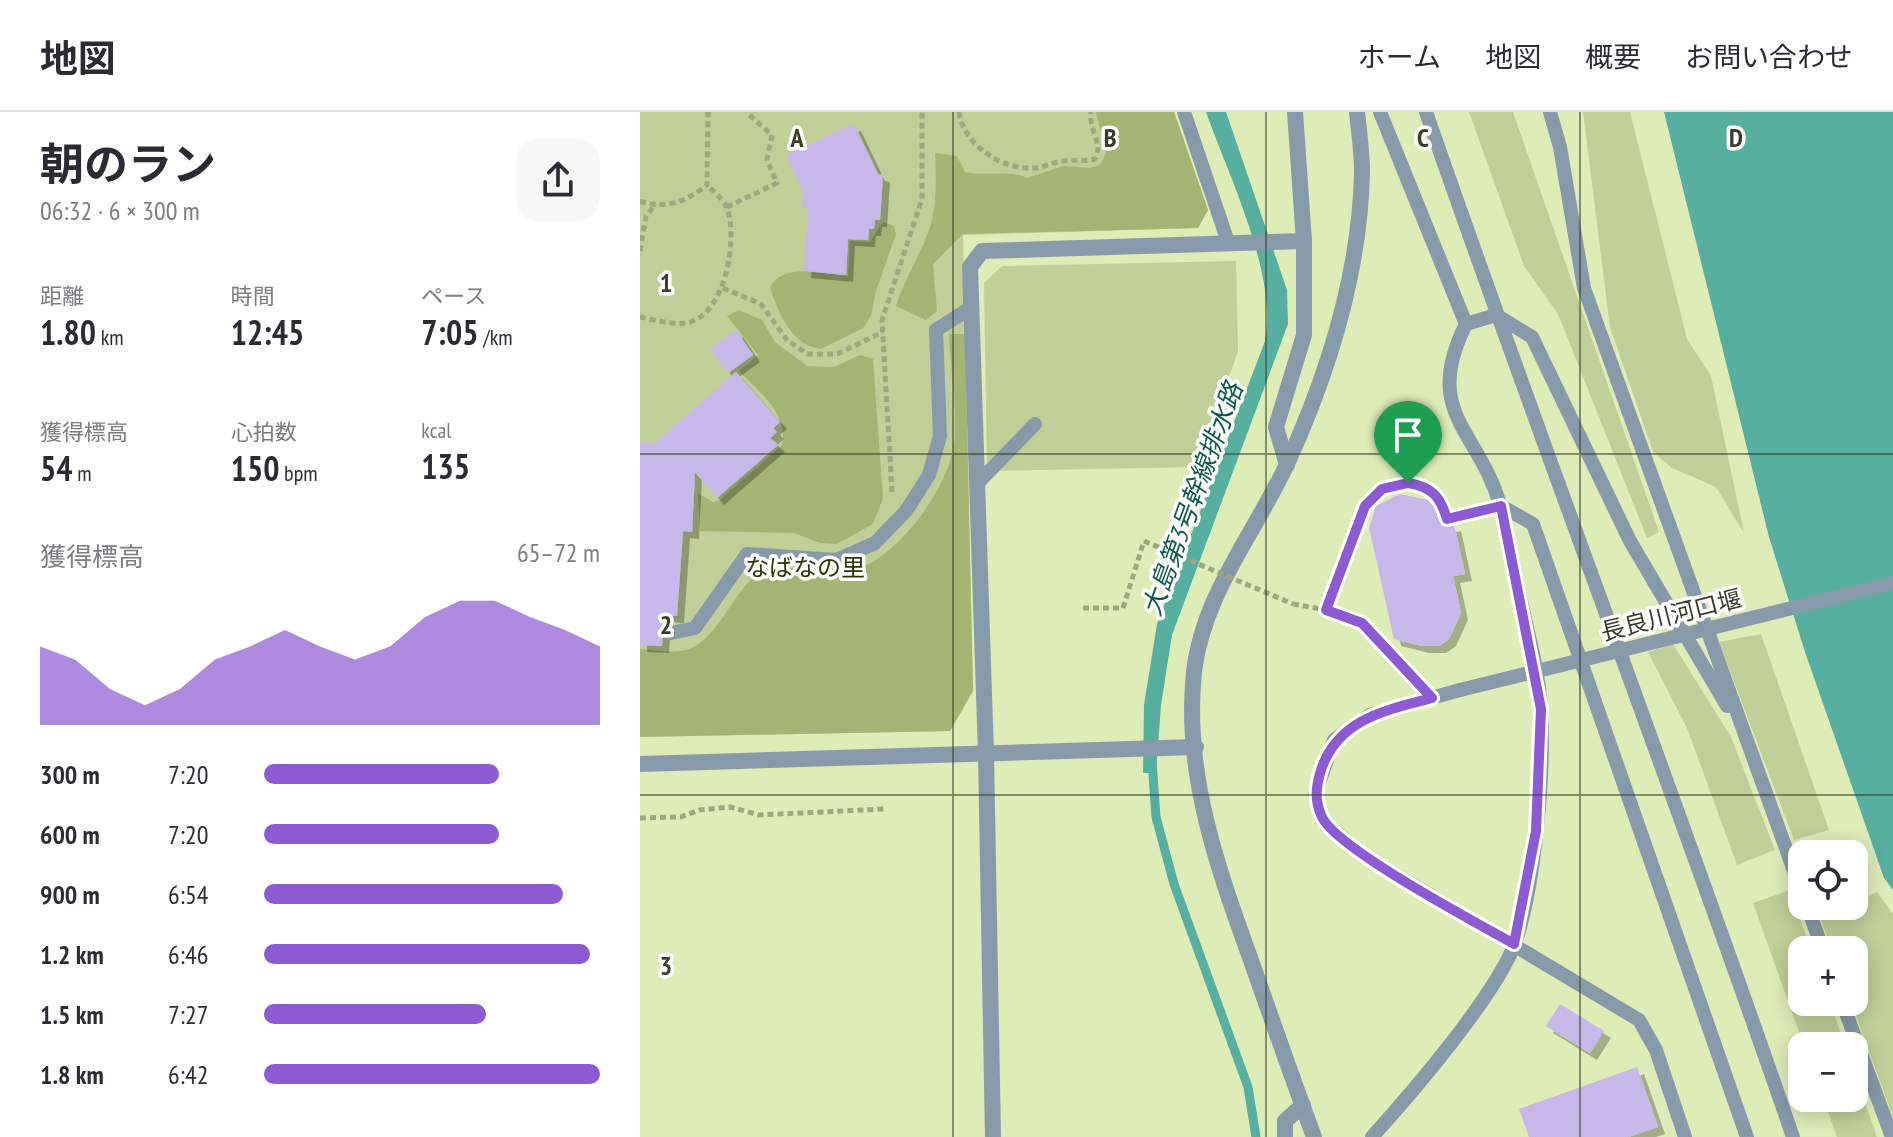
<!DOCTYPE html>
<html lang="ja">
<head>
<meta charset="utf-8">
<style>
	:root { --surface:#fff; --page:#f7f7f7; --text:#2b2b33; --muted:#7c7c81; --line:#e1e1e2; --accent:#8c5ad2 }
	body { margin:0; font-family:"PT Sans Narrow","Noto Sans JP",sans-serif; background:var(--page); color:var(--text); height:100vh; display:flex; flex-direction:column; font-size:30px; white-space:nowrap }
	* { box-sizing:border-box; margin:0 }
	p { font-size:26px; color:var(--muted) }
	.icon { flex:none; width:44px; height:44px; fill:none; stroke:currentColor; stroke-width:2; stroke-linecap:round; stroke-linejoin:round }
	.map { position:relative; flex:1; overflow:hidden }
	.panel { display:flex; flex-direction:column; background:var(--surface); width:640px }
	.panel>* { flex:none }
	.buttons { position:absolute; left:1148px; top:728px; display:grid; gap:16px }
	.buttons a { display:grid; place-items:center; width:80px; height:80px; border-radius:16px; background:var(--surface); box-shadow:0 4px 20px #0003; font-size:40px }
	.pin { position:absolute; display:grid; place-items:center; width:68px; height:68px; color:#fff; margin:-82px -34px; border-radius:50% 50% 50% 0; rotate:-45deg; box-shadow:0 0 8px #0007 }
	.pin .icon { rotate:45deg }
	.round { display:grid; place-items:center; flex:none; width:84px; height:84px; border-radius:24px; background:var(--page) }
	.overview { display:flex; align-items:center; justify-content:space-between; height:136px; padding:0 40px }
	h1 { font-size:44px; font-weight:700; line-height:60px }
	.metrics { display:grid; grid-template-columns:repeat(3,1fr); gap:12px; height:136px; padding:8px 40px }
	.metrics div { display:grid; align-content:center }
	.metrics b { font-size:34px; font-weight:700 }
	.metrics small { font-size:22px; font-weight:400 }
	.metrics p { font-size:22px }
	.chart { height:224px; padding:16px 40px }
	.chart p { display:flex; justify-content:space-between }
	.chart svg { width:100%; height:144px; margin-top:8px; fill:var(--accent); opacity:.7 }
	ul { padding:0 40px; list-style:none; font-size:26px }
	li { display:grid; grid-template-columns:128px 96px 1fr; align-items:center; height:60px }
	li i { height:20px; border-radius:10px; background:var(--accent) }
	header { display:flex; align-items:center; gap:48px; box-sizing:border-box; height:112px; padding:0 40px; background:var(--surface); border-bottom:2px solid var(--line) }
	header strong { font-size:38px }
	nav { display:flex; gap:44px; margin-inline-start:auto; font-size:28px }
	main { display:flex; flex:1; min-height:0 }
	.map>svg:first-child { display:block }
	.green { fill:#c0cf98 }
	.forest { fill:#a4b473 }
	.water { fill:#57af9f }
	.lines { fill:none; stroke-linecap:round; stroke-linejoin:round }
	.stream { stroke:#57af9f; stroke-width:9 }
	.building { fill:#c8b8e9; filter:url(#shadow) }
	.path { stroke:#9ea880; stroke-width:5; stroke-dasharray:6 4; stroke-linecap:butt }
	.service { stroke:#869aa9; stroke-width:14 }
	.minor { stroke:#869aa9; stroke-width:16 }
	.tertiary { stroke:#869aa9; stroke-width:16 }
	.path-bridge { stroke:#9ea880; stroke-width:5; stroke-dasharray:6 4; stroke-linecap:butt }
	.service-bridge { stroke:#869aa9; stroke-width:14 }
	.route-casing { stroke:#fff; stroke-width:16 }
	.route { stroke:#8c5ad2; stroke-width:10 }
	.grid { fill:none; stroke:#393e29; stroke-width:2; stroke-opacity:0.55 }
	.labels { text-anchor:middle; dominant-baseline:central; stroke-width:7; stroke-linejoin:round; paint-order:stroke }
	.park-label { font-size:24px; fill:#2d3604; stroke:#fff }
	.street-label { font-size:24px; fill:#393e29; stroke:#fff }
	.water-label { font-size:26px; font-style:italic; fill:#0d594e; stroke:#fff }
	.grid-label { font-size:26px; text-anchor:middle; font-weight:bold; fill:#393e29; stroke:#fff; stroke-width:7; stroke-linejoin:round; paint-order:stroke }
</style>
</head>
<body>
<header>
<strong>地図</strong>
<nav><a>ホーム</a><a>地図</a><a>概要</a><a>お問い合わせ</a></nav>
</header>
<main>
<section class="panel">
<div class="overview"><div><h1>朝のラン</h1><p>06:32 · 6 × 300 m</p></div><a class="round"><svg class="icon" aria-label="share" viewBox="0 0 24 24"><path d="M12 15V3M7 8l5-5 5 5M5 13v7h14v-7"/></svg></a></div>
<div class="metrics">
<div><p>距離</p><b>1.80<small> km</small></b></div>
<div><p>時間</p><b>12:45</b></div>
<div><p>ペース</p><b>7:05<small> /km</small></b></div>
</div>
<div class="metrics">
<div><p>獲得標高</p><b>54<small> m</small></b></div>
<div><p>心拍数</p><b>150<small> bpm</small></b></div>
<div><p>kcal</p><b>135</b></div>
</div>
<div class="chart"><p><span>獲得標高</span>65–72 m</p>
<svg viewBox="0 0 160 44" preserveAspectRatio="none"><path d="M0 44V20L10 24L20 33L30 38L40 33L50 24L60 20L70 15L80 20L90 24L100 20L110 11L120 6L130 6L140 11L150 15L160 20V44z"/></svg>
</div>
<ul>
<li><b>300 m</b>7:20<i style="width:70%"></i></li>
<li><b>600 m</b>7:20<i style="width:70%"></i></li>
<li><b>900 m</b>6:54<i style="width:89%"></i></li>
<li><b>1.2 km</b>6:46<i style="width:97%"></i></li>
<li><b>1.5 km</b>7:27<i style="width:66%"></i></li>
<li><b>1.8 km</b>6:42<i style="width:100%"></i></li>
</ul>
</section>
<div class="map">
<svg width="1253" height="1025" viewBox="0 0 1253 1025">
	<defs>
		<filter id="shadow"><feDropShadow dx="7" dy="7" stdDeviation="0" flood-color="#0004"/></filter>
	</defs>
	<rect width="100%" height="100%" fill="#deecb8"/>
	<g class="green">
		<polygon points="0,0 534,0 568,98 558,116 323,123 333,579 310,619 0,625"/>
		<polygon points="829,0 873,0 1019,420 1007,426 918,202 884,154"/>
		<polygon points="943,0 990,0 1047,227 1071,264 1104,421 1076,375 1032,356 1013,340 970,215"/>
		<polygon points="596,149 598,239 558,355 347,359 344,171 362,154"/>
		<polygon points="1121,522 1189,718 1154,728 1079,530"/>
		<polygon points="1033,532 1091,625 1135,738 1097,753 1047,616 1008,540"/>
		<polygon points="1214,769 1221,787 1237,780 1253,802 1253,1005 1211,890 1214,890 1214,838 1192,838 1176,794 1214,794"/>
		<polygon points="1150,778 1171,838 1162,838 1162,890 1190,890 1205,934 1164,934 1113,791"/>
		<polygon points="1214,959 1237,1025 1197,1025 1183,986 1214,986"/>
	</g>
	<g class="forest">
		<path d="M456,0H534L568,98L558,116L323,122L293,152L297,199L286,208L256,194C265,165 282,141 291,112C297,90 296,64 295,41L317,44L325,60C349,65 367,57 387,66L423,54L450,56L460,53L466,41Z"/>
		<path d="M243,110L254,114L256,122L236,179L231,204L223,216L181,237C152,234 138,201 130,175C144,150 183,162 208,164L210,129L230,130Z"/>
		<path d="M99,198L122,208L135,230L167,254L194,255L220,243L233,247L243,386L233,412L197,432L180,431L154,421L60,419L58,381L73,390L80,388L142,333C149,302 119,280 99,259L118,243L87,204Z"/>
		<path d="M309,222H325L333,579L310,619L0,625V537C14,538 35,542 49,537C80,525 92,480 118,462C143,445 173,466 201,462C250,456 304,384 313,337C319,309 310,253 309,222Z"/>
	</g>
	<g class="water">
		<path d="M566,0H586L647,178L648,212L532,523L521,593L516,661H503L504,593L517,512L625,229C638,163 589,65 566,0Z"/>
		<polygon points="1024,0 1253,0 1253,778 1244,766 1165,540 1129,425"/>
	</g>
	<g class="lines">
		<polyline class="stream" points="512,649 516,705 534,772 608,975 616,1025"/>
	</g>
	<g class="building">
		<polygon points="214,12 238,62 243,63 240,108 235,108 234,117 229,117 228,128 208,127 206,163 164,159 168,96 162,96 163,79 146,43"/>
		<polygon points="96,218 113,243 88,261 70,237"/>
		<polygon points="96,260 140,310 133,316 137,320 130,326 138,333 77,386 55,360 52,420 43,419 37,504 24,503 22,534 0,533 0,330 15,331"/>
		<polygon points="760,382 788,388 809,413 814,412 825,462 813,464 821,501 809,527 799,534 782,534 754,527 729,416 736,394"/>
		<polygon points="920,892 964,919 950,941 906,914"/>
		<polygon points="997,955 1018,1015 988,1025 889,1025 879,997"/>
	</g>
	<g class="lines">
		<g class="path">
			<path d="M319,0C323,32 361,58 393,56C403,56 413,50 423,49C434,47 444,50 455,47C464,31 448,17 451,0"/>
			<path d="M0,89C25,98 47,89 67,73L68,0"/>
			<polyline points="87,95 137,71 127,48 132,23 106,0"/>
			<polyline points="0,139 6,104 14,94"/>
			<polyline points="83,176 121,192 147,228 167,242 197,242 243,220"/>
			<path d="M0,205C17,208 39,216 55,208C86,194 98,126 87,96C83,86 74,80 67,73"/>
			<polyline points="252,380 242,208 282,87 282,0"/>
			<polyline points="653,492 686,498"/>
			<polyline points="443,496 483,496 504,429"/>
			<path d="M778,570L722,511L686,498C696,472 713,406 730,387C741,374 759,369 776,373C796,376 801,389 807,407L843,398"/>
			<polyline points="0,706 41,705 59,698 90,695 119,703 245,697"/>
		</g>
		<g class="service">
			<polyline points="544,0 588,130"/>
			<path d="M786,0C905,343 1035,682 1153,1025"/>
			<polyline points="910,0 920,35 944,176 1162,781"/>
			<polyline points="826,212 856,203 892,225 990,429 1087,594"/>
			<polyline points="337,372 395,312"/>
			<polyline points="861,394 893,412 1107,1025"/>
			<polyline points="31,521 55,516 107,442 197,448 235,431 266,399 289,363 300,324 296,218 332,195"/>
			<polyline points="820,578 730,603 694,628 675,682 682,708 723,743 999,908 1016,938 1045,1025"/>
			<polyline points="1167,794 1183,838"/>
			<polyline points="1202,890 1252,1025"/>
			<path d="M732,1025C771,982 856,883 875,831C895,774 905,658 901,597C899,560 888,521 880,485C873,455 869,425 861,396C840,318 781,302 826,212L740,0"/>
		</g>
		<g class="minor">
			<polyline points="647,353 636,315 664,223 664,129 655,0"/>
			<polyline points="353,1025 346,643 330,155 342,139 664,129"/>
			<polyline points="645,1025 645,1009 663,993"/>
		</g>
		<g class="tertiary">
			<polyline points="0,652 556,635"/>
			<path d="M674,1025C653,968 633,911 613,854C579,760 543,662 554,560C563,482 615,421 647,352C688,262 720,160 722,60C722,40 719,20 717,0"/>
		</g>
		<polyline class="path-bridge" points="504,429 653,492"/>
		<polyline class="service-bridge" points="820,578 1253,471"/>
	</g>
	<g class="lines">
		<g class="route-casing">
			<path id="route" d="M768,371C792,375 800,384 807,407L861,394L901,597L896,719L874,832C837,811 697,737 682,705C674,688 676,675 681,658C698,607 746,598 792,586L722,511L686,498L725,394L742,377Z"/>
		</g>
		<use href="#route" class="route"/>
	</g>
	<path class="grid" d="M313,0V1025M626,0V1025M940,0V1025M0,342H1253M0,683H1253"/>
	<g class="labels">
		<g class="park-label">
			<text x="165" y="455">なばなの里</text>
		</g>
		<g class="street-label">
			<text transform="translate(1031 503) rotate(-14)">長良川河口堰</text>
		</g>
		<g class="water-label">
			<text transform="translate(552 387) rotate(-70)">大島第3号幹線排水路</text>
		</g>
	</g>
	<g class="grid-label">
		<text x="157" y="35">A</text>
		<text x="470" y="35">B</text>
		<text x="783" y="35">C</text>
		<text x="1096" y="35">D</text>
		<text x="26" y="180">1</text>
		<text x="26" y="522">2</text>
		<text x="26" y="863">3</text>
	</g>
</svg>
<div class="buttons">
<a><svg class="icon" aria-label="locate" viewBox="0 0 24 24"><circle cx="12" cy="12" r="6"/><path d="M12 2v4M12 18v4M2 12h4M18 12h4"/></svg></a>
<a>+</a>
<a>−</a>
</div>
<div class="pin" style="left:768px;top:371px;background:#1e9e55"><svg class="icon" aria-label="arrive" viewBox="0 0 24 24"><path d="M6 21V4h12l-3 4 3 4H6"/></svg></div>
</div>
</main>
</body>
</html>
